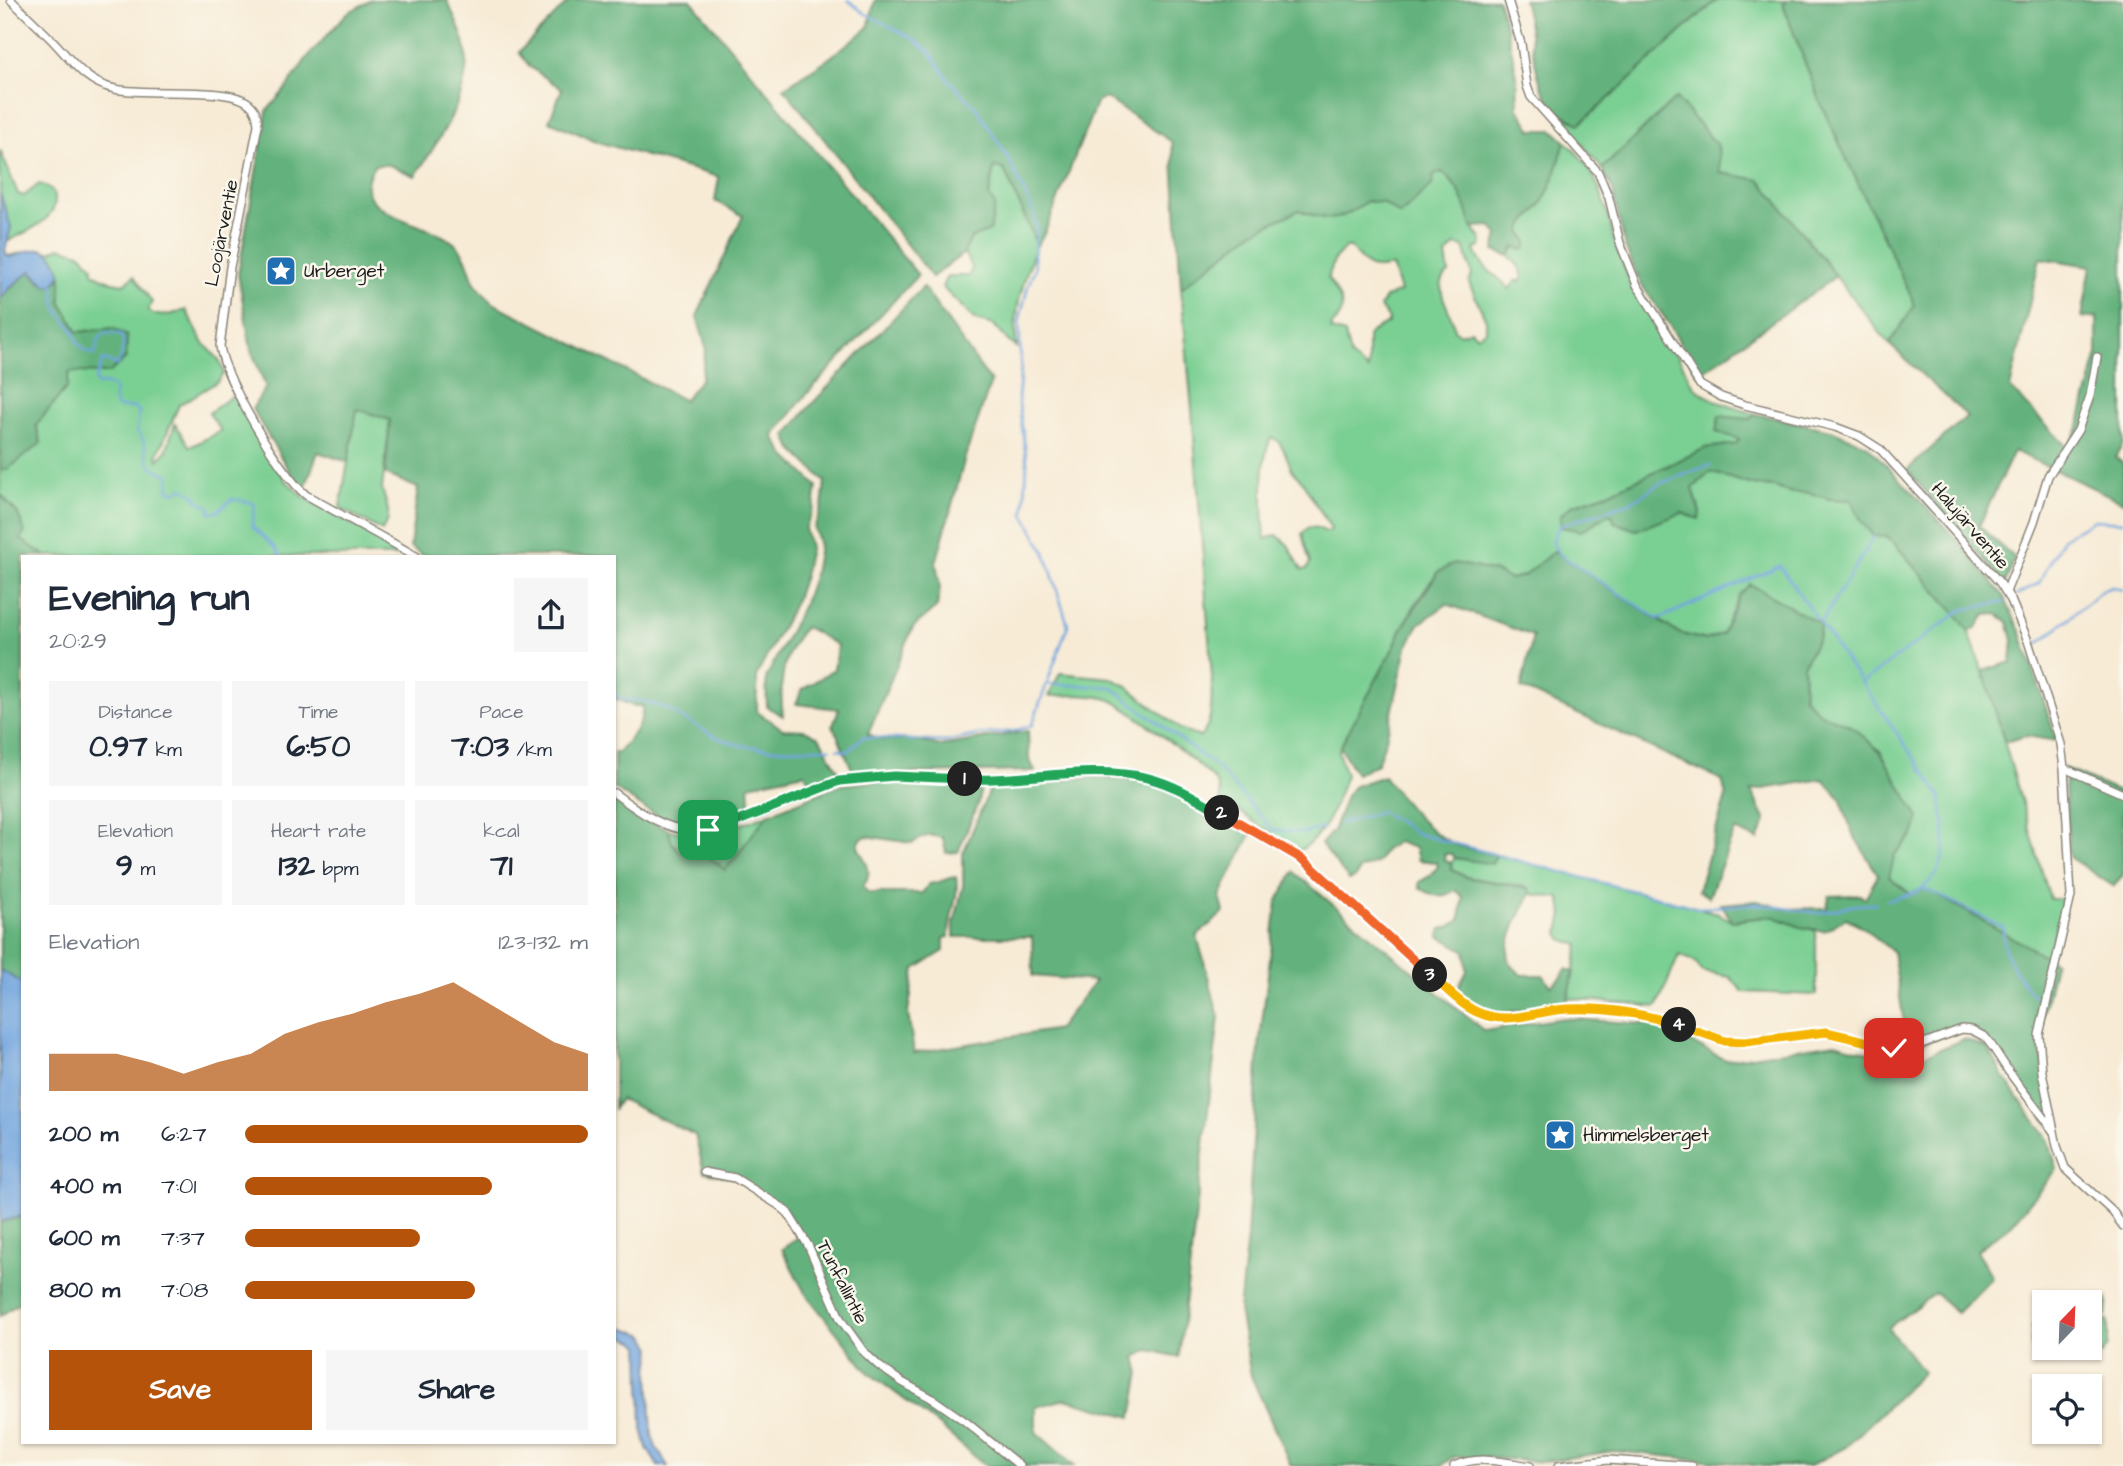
<!DOCTYPE html>
<html lang="en">
<head>
<meta charset="utf-8">
<style>
	:root { --surface:#fff; --page:#f6f6f7; --text:#1f2937; --muted:#747a83; --accent:#b45309 }
	body { margin:0; font-family:"Architects Daughter",sans-serif; background:var(--page); color:var(--text); height:100vh; display:flex; flex-direction:column; font-size:26px; white-space:nowrap }
	* { box-sizing:border-box; margin:0 }
	p { font-size:23px; color:var(--muted) }
	.icon { flex:none; width:38px; height:38px; fill:none; stroke:currentColor; stroke-width:2; stroke-linecap:round; stroke-linejoin:round }
	.map { position:relative; flex:1; overflow:hidden }
	.side { position:absolute; left:21px; top:555px; width:595px; height:889px; display:flex; flex-direction:column; background:var(--surface); border-radius:0px; box-shadow:0 2px 5px #0004 }
	.side>* { flex:none }
	.needle { width:46px; rotate:23deg }
	.controls { position:absolute; left:2032px; top:1290px; display:grid; gap:14px }
	.controls a { display:grid; place-items:center; width:70px; height:70px; border-radius:0px; background:var(--surface); box-shadow:0 2px 5px #0004; font-size:35px }
	.pin { position:absolute; display:grid; place-items:center; width:60px; height:60px; color:#fff; margin:-30px; border-radius:14px; box-shadow:0 4px 10px #0006 }
	.km { position:absolute; width:35px; height:35px; margin:-18px; border-radius:50%; background:#222; color:#fff; font-size:19px; line-height:35px; text-align:center }
	.round { display:grid; place-items:center; flex:none; width:74px; height:74px; border-radius:0px; background:var(--page) }
	.overview { display:flex; align-items:center; justify-content:space-between; height:119px; padding:0 28px }
	h1 { font-size:38px; font-weight:800; line-height:52px }
	.stats { display:grid; grid-template-columns:repeat(3,1fr); gap:10px; height:119px; padding:7px 28px }
	.stats div { display:grid; align-content:center; border-radius:0px; background:var(--page); text-align:center }
	.stats b { font-size:30px; font-weight:800 }
	.stats small { font-size:19px; font-weight:400 }
	.stats p { font-size:19px }
	.chart { height:196px; padding:14px 28px }
	.chart p { display:flex; justify-content:space-between }
	.chart svg { width:100%; height:126px; margin-top:7px; fill:var(--accent); opacity:.7 }
	.button { display:flex; gap:14px; margin-top:auto; padding:14px 28px }
	.button a { flex:1; height:80px; border-radius:0px; background:var(--accent); color:#fff; font-size:28px; font-weight:800; line-height:80px; text-align:center }
	.button a+a { background:var(--page); color:var(--text) }
	ul { padding:0 28px; list-style:none; font-size:23px }
	li { display:grid; grid-template-columns:112px 84px 1fr; align-items:center; height:52px }
	li i { height:18px; border-radius:9px; background:var(--accent) }
	.map>svg:first-child { display:block }
	.green { fill:#7acf93; stroke:#4b7658; stroke-width:2; fill-rule:evenodd }
	.forest { fill:#63b27d; stroke:#40674c; stroke-width:2; fill-rule:evenodd }
	.water { fill:#72a5de; stroke:#47607d; stroke-width:2 }
	.lines { fill:none; stroke-linecap:round; stroke-linejoin:round }
	.stream { stroke:#72a5de; stroke-width:2.5 }
	.street-casing { stroke:#8a8479; stroke-width:10 }
	.street { stroke:#fff; stroke-width:7 }
	.split-1-casing { stroke:#fff; stroke-width:14 }
	.split-2-casing { stroke:#fff; stroke-width:14 }
	.split-3-casing { stroke:#fff; stroke-width:14 }
	.split-4-casing { stroke:#fff; stroke-width:14 }
	.split-5-casing { stroke:#fff; stroke-width:14 }
	.split-1 { stroke:#22a559; stroke-width:9 }
	.split-2 { stroke:#22a559; stroke-width:9 }
	.split-3 { stroke:#f0652b; stroke-width:9 }
	.split-4 { stroke:#f5b400; stroke-width:9 }
	.split-5 { stroke:#f5b400; stroke-width:9 }
	.labels { text-anchor:middle; dominant-baseline:central; stroke-width:5; stroke-linejoin:round; paint-order:stroke }
	.street-label { font-size:19px; fill:#1c1c1c; stroke:#fbf7ec }
	.poi-label { font-size:19px; fill:#1c1c1c; stroke:#fbf7ec; text-anchor:start }
</style>
</head>
<body>
<div class="map">
<svg width="2123" height="1466" viewBox="0 0 2123 1466">
	<rect width="100%" height="100%" fill="#fbf7ec"/>
	<filter id="ink" filterUnits="userSpaceOnUse"><feTurbulence type="fractalNoise" baseFrequency=".0143" numOctaves="2"/><feDisplacementMap in="SourceGraphic" scale="14" xChannelSelector="R" yChannelSelector="G"/><feConvolveMatrix kernelMatrix="1 2 1 2 8 2 1 2 1" color-interpolation-filters="sRGB"/></filter>
	<filter id="wash" filterUnits="userSpaceOnUse"><feTurbulence type="fractalNoise" baseFrequency=".00686" numOctaves="4" result="noise"/><feDisplacementMap in="SourceGraphic" scale="28" xChannelSelector="R" yChannelSelector="G"/><feGaussianBlur stdDeviation="1.57" result="paint"/><feColorMatrix in="noise" values="0 0 0 0 0 0 0 0 0 0 0 0 0 0 0 0 0 1.4 0 .05"/><feComposite in="paint" operator="in"/></filter>
	<g filter="url(#wash)">
		<rect width="100%" height="100%" fill="#f7ebd6"/>
		<g class="green">
			<path d="M1718,0H1787L1783,5L1820,102L1916,305L1889,344L1760,180L1720,173L1676,98L1602,169L1555,109L1579,124C1628,85 1669,39 1718,0Z"/>
			<path d="M1565,141C1608,180 1603,211 1621,260C1634,296 1658,325 1678,357C1685,367 1688,381 1697,389C1714,403 1736,408 1756,414L1750,419L1736,444L1706,448L1608,493L1572,505L1601,517L1610,514L1636,530L1682,513L1691,517L1700,512L1693,488L1710,472L1753,485L1774,487L1792,493H1810L1830,499L1852,500L1862,522L1895,544L1967,627L1988,686L2050,899H2063L2048,959L1931,891L1923,889L1910,894L1889,877L1895,854L1913,835L1850,725L1819,714L1804,697L1803,665L1819,636L1740,594L1722,634L1706,640L1678,633L1555,551L1524,576L1509,579L1493,571L1438,572C1420,595 1404,620 1394,647L1338,752L1346,775C1335,805 1328,833 1298,852L1230,805L1220,801C1221,795 1219,787 1215,781C1204,767 1124,704 1108,699C1089,694 1069,695 1049,696L1060,673L1111,678L1127,686L1180,729L1200,737C1214,725 1211,695 1212,678L1192,410L1181,288L1253,232L1299,210C1330,223 1340,221 1367,201L1382,203L1400,214L1434,175L1442,172C1451,180 1459,189 1464,199C1472,215 1467,226 1482,239L1481,247L1475,249C1481,270 1496,273 1509,289L1516,280L1520,282L1523,277L1520,268L1509,256L1515,247L1527,240L1521,233C1522,222 1530,219 1537,210C1552,190 1558,165 1565,141ZM1456,245L1464,247L1472,274L1469,283L1486,320V330L1477,336L1471,330L1460,334L1454,330C1454,311 1429,288 1449,273L1446,255ZM1345,248H1351C1366,266 1367,272 1392,266L1400,292L1385,298L1380,307L1389,319L1388,323L1371,332L1368,337V370L1350,356L1345,334L1331,330L1332,325C1351,310 1338,294 1328,278L1335,258ZM1271,438L1278,441L1284,450L1292,470L1302,481L1330,527L1331,531L1326,532L1318,528L1309,527L1302,534L1310,563L1307,569L1302,570L1288,545L1277,535L1265,539C1263,514 1260,459 1271,438Z"/>
			<path d="M0,150L18,194L24,196L39,184C47,186 54,189 55,198C57,222 23,232 7,242L5,251L7,256L41,249L50,252L60,247L80,253L93,266V273L112,282L124,284L134,276L152,302L148,310C158,320 173,314 186,310L202,341L220,361L224,373L217,382L179,405L157,456L158,460L166,451L175,424L190,447L221,431L209,413L233,395L240,402L285,480L305,498L408,556H46L19,539L18,514L0,494V469L7,470L36,425L67,387L69,371L108,373L97,329L78,333L61,302V279L54,285L0,381Z"/>
			<path d="M994,167L1004,169L1037,245C1025,275 1011,315 1017,347L1008,341L994,325L975,320L942,287L947,276H969L972,268L964,253L989,196Z"/>
			<polygon points="357,408 390,420 382,489 388,510 388,520 382,531 340,508"/>
			<path d="M768,814L725,871C711,856 700,852 681,853L672,843L668,829C703,843 735,827 768,814Z"/>
			<polygon points="1496,855 1714,912 1732,921 1772,916 1816,931 1816,995 1743,992 1730,977 1703,972 1695,962 1679,955 1657,1007 1568,998 1579,945 1563,940 1559,933 1563,913 1560,898 1531,894 1529,888 1466,877 1452,870 1451,863 1455,858 1492,863"/>
			<polygon points="2102,1296 2107,1300 2106,1315 2090,1316 2090,1302 2044,1302 2044,1318 2043,1297"/>
			<polygon points="2100,1317 2108,1321 2108,1346 2102,1355 2036,1355 2031,1345 2032,1325 2044,1321 2044,1348 2090,1348 2090,1318"/>
		</g>
		<g class="forest">
			<path d="M371,0H447C453,15 462,31 465,46C475,89 438,142 415,176L389,165H375C340,214 428,221 454,243C468,255 467,265 474,281C478,288 486,295 491,302L684,400L701,379L706,348L697,316L743,216L715,201L719,177L598,142L549,121L562,89L530,67L519,52L570,0H691L918,275L805,396L774,436L784,454L817,486L814,508L805,529L810,548L804,576L795,602L757,675V712L783,729L805,730L819,737L839,772L836,777L810,786L805,773L749,785L751,812C740,816 727,824 715,826C675,832 646,810 614,788V753H618C628,741 645,723 642,706H633L614,698V556H424L410,547L418,488L385,474L390,420L357,409L348,462L318,452L305,488L293,477L252,409L266,387L251,350L238,274L267,111L288,86L306,59L347,13Z"/>
			<path d="M875,0H1498L1506,26L1517,76L1518,108L1532,130H1553L1565,141C1558,165 1552,190 1537,210C1530,219 1522,222 1521,233L1527,240V247L1523,250L1515,247L1509,256L1494,251L1498,235L1491,226L1472,227C1466,205 1460,187 1442,172L1434,175L1432,185L1400,215L1383,203L1367,201C1338,222 1332,223 1299,210L1253,232L1181,288L1172,142L1106,98L1097,101L1045,232L1037,245L1004,169L994,167L989,196L995,205L990,231L971,238L964,253L932,277L784,88L828,59L868,28Z"/>
			<path d="M1523,0H1718C1669,39 1628,85 1579,124C1572,120 1562,115 1556,109C1532,88 1533,30 1523,0Z"/>
			<path d="M1787,0H2123V444L2116,458L2123,463V502L2014,451L1979,526L2015,558L2005,584L1907,470L1967,416L1889,344L1915,305L1820,102L1783,4ZM2040,258L2091,266L2082,318L2097,317V357L2078,430L2068,448L2010,388Z"/>
			<polygon points="1676,98 1718,146 1720,173 1760,180 1836,276 1698,375 1671,327 1641,284 1625,247 1613,190 1602,169"/>
			<polygon points="31,271 41,283 57,281 61,274 61,302 78,332 113,328 127,336 126,358 109,373 69,372 67,387 36,425 41,443 7,470 0,469 0,299 13,285"/>
			<path d="M923,287L991,382L966,454L936,563L940,587L937,607L913,627L868,734L880,739L914,740L941,746L1028,731L1029,759L1035,771L854,774L833,725L839,709L796,704L802,690L834,669L837,645L805,627C782,653 779,683 783,716L767,707L766,678L804,603L814,574L819,546L814,528L822,507L825,481L792,449L786,436L810,406Z"/>
			<polygon points="1756,414 1831,430 1867,445 1953,535 2003,595 2021,633 2057,741 2026,736 2005,742 1983,671 2011,662 2013,640 2008,622 1997,614 1985,615 1977,627 1969,632 1957,615 1895,544 1886,536 1874,537 1862,522 1851,500 1830,499 1810,493 1792,493 1774,487 1753,485 1710,472 1693,488 1700,513 1699,519 1682,513 1636,530 1614,522 1613,516 1609,514 1581,531 1561,527 1560,516 1572,505 1608,493 1706,448 1736,444 1739,439 1716,432 1719,416 1750,419"/>
			<polygon points="0,494 18,514 25,532 20,539 46,556 23,556 23,983 0,970"/>
			<polygon points="1554,551 1678,633 1705,640 1722,634 1740,594 1750,584 1820,624 1819,636 1803,665 1804,697 1819,713 1850,725 1880,751 1919,818 1913,835 1895,854 1889,877 1910,894 1923,889 1931,891 2055,962 2039,1035 2054,1132 1985,1037 1962,1029 1908,1049 1893,952 1863,927 1846,918 1824,931 1800,927 1772,916 1732,921 1721,904 1757,901 1785,909 1827,908 1829,896 1860,895 1865,898 1878,875 1853,834 1840,798 1823,779 1751,791 1766,821 1758,840 1735,830 1709,897 1698,891 1726,796 1722,780 1521,688 1533,636 1447,604 1419,624 1407,647 1386,739 1377,764 1356,774 1340,747 1394,647 1401,630 1438,572 1455,563 1493,571 1510,579 1524,576"/>
			<polygon points="2064,768 2123,794 2123,875 2113,886 2069,857"/>
			<path d="M1384,776C1402,800 1426,832 1454,844C1467,849 1483,851 1496,855L1492,864L1455,858L1452,854H1445L1444,860L1451,863L1452,870L1466,877L1529,888L1531,894C1522,910 1502,945 1510,962C1512,967 1518,971 1521,975H1543L1551,986L1561,978L1566,969L1574,972L1567,1004L1494,1014L1475,1006L1456,992L1467,971L1465,951L1439,936L1441,929L1449,927L1460,920L1463,897L1455,890C1441,900 1432,896 1419,887V882L1430,876L1438,866L1436,862L1418,860L1415,848L1397,842L1385,850L1378,862L1360,869L1355,878L1349,880L1321,844L1333,831L1346,796L1351,789L1354,786Z"/>
			<path d="M1096,777L1145,781L1164,787L1251,834L1220,896L1224,912L1197,936L1219,1017L1179,1357L1149,1350L1136,1357L1140,1373L1132,1417L1065,1399L1036,1407V1432L1074,1466H986L937,1424L869,1373L805,1293L782,1249L800,1236L785,1210L735,1178L704,1172L695,1135L620,1099L614,1109V798L648,821L668,829L672,843L681,853C700,852 711,856 725,870L768,814L840,785L894,780L982,784L978,803L958,852L946,853L943,838L929,835L911,843L866,836L860,840L858,847C866,862 874,871 863,886L868,893H922L929,884C942,883 944,878 956,877C960,898 948,916 949,937L944,938V951L915,969L908,1013L914,1053L1058,1029L1095,981L1033,976L1032,937H954V924L963,886V853L992,784Z"/>
			<polygon points="1294,872 1484,1031 1563,1018 1655,1025 1726,1060 1835,1043 1907,1063 1964,1039 1988,1048 2004,1077 2049,1141 2057,1169 2011,1225 1977,1250 1992,1277 1957,1313 1935,1293 1888,1328 1923,1372 1846,1447 1810,1466 1765,1466 1614,1451 1541,1462 1479,1457 1454,1457 1441,1466 1291,1466 1251,1376 1239,1311 1247,1236 1259,1047 1277,902"/>
			<polygon points="23,1216 23,1300 0,1316 0,1222"/>
		</g>
		<g class="water">
			<path d="M0,193L11,227L5,251L7,256L11,257C37,247 52,242 61,274L54,285L47,286L31,271L13,285L0,299Z"/>
			<polygon points="0,970 23,983 23,1216 0,1222"/>
			<polygon points="614,1324 645,1335 652,1348 649,1371 652,1435 656,1447 668,1466 658,1466 647,1448 642,1429 640,1346 635,1341 614,1333"/>
		</g>
		<g class="lines">
			<g class="stream">
				<path d="M54,285L55,304L59,312L73,330L77,342L86,351L95,354L99,338L105,333L120,334L124,341L120,361L117,365L103,360L95,381L98,385L106,384L115,389L114,398L117,407L136,408L139,411L137,431C156,453 135,464 169,475L168,490L175,492L182,488L196,496L198,501L210,507V513L217,512L232,499L253,503L255,505L252,526L276,549L280,556"/>
				<path d="M1710,465L1659,484L1631,502L1559,526L1552,542L1559,554L1658,619L1780,566L1940,795C1945,827 1953,864 1924,887C1915,895 1899,897 1888,900"/>
				<polyline points="2017,595 2039,583 2063,538 2094,520 2123,522"/>
				<polyline points="1820,624 1874,537"/>
				<polyline points="2033,648 2103,590 2112,587 2123,590"/>
				<polyline points="1861,683 1962,610 2004,602"/>
				<polyline points="1047,684 1111,687 1218,768 1273,830 1304,833 1323,828"/>
				<polyline points="614,691 620,699 643,701 665,708 716,737 738,745 771,749 830,748"/>
				<polyline points="838,749 848,751 863,737 945,742 977,735 1015,731 1032,725 1068,625 1045,552 1024,514 1027,463 1018,398 1021,367 1019,322 1028,286 1035,268 1034,256 1037,230 1034,213 1008,158 978,110 948,79 931,53 914,39 864,13 848,0"/>
				<polyline points="1340,823 1382,812 1418,834 1698,908 1756,904 1818,913 1856,905 1876,904"/>
				<path d="M1923,889L1931,891L2004,928C1999,954 2019,979 2035,997"/>
			</g>
		</g>
	</g>
	<g filter="url(#ink)">
		<g class="lines">
			<g class="street-casing">
				<g id="street">
					<path d="M11,0C25,14 39,27 53,41C72,61 86,83 115,89C146,96 225,86 247,102C256,108 257,115 258,125L230,267L220,346C224,379 280,474 306,495L416,556"/>
					<polyline points="1508,0 1521,44 1527,86 1531,97 1598,172 1609,198 1620,243 1637,285 1700,385 1721,397 1745,405 1835,427 1859,436 1881,450 2000,583 2011,600 2028,641 2061,744 2064,768 2071,896 2039,1035 2042,1072 2057,1146 2065,1168 2113,1212 2123,1226"/>
					<polyline points="2006,592 2034,522 2048,476 2078,430 2090,396 2097,357"/>
					<polyline points="2064,768 2123,794"/>
					<path d="M614,793C634,808 656,824 680,829C721,838 799,797 839,781L894,776L985,780L1096,773L1146,777L1183,791L1304,860L1430,975L1469,1008L1480,1014L1504,1018L1521,1017L1564,1009L1610,1008L1663,1020L1725,1041L1745,1042L1826,1032L1894,1048L1908,1049L1962,1029L1972,1030L1985,1037L1992,1046L2009,1072L2054,1132"/>
					<polyline points="704,1172 735,1178 780,1206 788,1213 808,1245 841,1320 864,1352 879,1366 902,1382 933,1399 966,1422 1020,1466"/>
					<path d="M1454,1466C1478,1455 1505,1462 1530,1466"/>
					<polyline points="1558,1466 1608,1460 1692,1466"/>
				</g>
			</g>
			<use href="#street" class="street"/>
		</g>
	</g>
	<g class="lines" filter="url(#ink)">
		<g class="split-1-casing">
			<polyline id="split-1" points="708,830 723,827 839,781 894,776 965,779"/>
		</g>
		<g class="split-2-casing">
			<path id="split-2" d="M965,779C1025,782 1089,764 1148,778C1175,785 1198,799 1222,813"/>
		</g>
		<g class="split-3-casing">
			<polyline id="split-3" points="1222,813 1304,860 1430,975"/>
		</g>
		<g class="split-4-casing">
			<path id="split-4" d="M1430,975C1446,988 1462,1007 1482,1014C1510,1025 1538,1010 1567,1009C1606,1007 1642,1013 1679,1025"/>
		</g>
		<g class="split-5-casing">
			<polyline id="split-5" points="1679,1025 1725,1041 1745,1042 1826,1032 1894,1048"/>
		</g>
		<use href="#split-1" class="split-1"/>
		<use href="#split-2" class="split-2"/>
		<use href="#split-3" class="split-3"/>
		<use href="#split-4" class="split-4"/>
		<use href="#split-5" class="split-5"/>
	</g>
	<defs>
		<g id="sight-square" transform="scale(1.575)"><rect x="-9" y="-9" width="18" height="18" rx="4" fill="#1f6fb2" stroke="#fbf7ec"/><path d="M0-6L1.8-2.2L6-1.7L2.9 1.2L3.7 5.4L0 3.3L-3.7 5.4L-2.9 1.2L-6-1.7L-1.8-2.2Z" fill="#fff"/></g>
	</defs>
	<g fill-rule="evenodd">
		<use href="#sight-square" x="281" y="271"/>
		<use href="#sight-square" x="1560" y="1135"/>
	</g>
	<g class="labels">
		<g class="street-label">
			<text transform="translate(222 233) rotate(-79)">Loojärventie</text>
			<text transform="translate(1970 526) rotate(49)">Halujärventie</text>
			<text transform="translate(842 1282) rotate(63)">Tunfallintie</text>
		</g>
		<g class="poi-label">
			<text x="304" y="271">Urberget</text>
			<text x="1583" y="1135">Himmelsberget</text>
		</g>
	</g>
</svg>
<div class="controls">
<a><svg class="needle" viewBox="-14 -14 28 28"><path d="M0-13l5 13h-10z" fill="#e53935"/><path d="M0 13l5-13h-10z" fill="#747a83"/></svg></a>
<a><svg class="icon" aria-label="locate" viewBox="0 0 24 24"><circle cx="12" cy="12" r="6"/><path d="M12 2v4M12 18v4M2 12h4M18 12h4"/></svg></a>
</div>
<div class="pin" style="left:708px;top:830px;background:#1e9e55"><svg class="icon" aria-label="arrive" viewBox="0 0 24 24"><path d="M6 21V4h12l-3 4 3 4H6"/></svg></div>
<div class="pin" style="left:1894px;top:1048px;background:#d93025"><svg class="icon" aria-label="check" viewBox="0 0 24 24"><path d="M5 12l5 5 9-10"/></svg></div>
<b class="km" style="left:965px;top:779px">1</b>
<b class="km" style="left:1222px;top:813px">2</b>
<b class="km" style="left:1430px;top:975px">3</b>
<b class="km" style="left:1679px;top:1025px">4</b>
<section class="side">
<div class="overview"><div><h1>Evening run</h1><p>20:29</p></div><a class="round"><svg class="icon" aria-label="share" viewBox="0 0 24 24"><path d="M12 15V3M7 8l5-5 5 5M5 13v7h14v-7"/></svg></a></div>
<div class="stats">
<div><p>Distance</p><b>0.97<small> km</small></b></div>
<div><p>Time</p><b>6:50</b></div>
<div><p>Pace</p><b>7:03<small> /km</small></b></div>
</div>
<div class="stats">
<div><p>Elevation</p><b>9<small> m</small></b></div>
<div><p>Heart rate</p><b>132<small> bpm</small></b></div>
<div><p>kcal</p><b>71</b></div>
</div>
<div class="chart"><p><span>Elevation</span>123–132 m</p>
<svg viewBox="0 0 160 44" preserveAspectRatio="none"><path d="M0 44V31L10 31L20 31L30 34L40 38L50 34L60 31L70 24L80 20L90 17L100 13L110 10L120 6L130 13L140 20L150 27L160 31V44z"/></svg>
</div>
<ul>
<li><b>200 m</b>6:27<i style="width:100%"></i></li>
<li><b>400 m</b>7:01<i style="width:72%"></i></li>
<li><b>600 m</b>7:37<i style="width:51%"></i></li>
<li><b>800 m</b>7:08<i style="width:67%"></i></li>
</ul>
<div class="button"><a>Save</a><a>Share</a></div>
</section>
</div>
</body>
</html>
